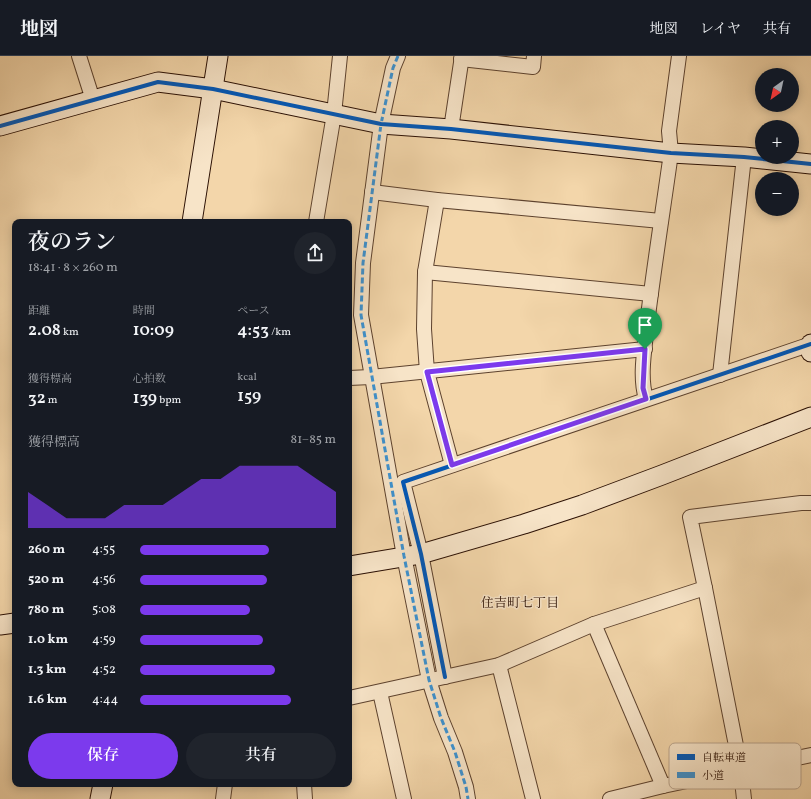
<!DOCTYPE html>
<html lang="ja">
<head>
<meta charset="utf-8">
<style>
	:root { --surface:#171b24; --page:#20242c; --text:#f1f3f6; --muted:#9ea1a6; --line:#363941; --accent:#7c3aed }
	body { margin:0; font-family:Vollkorn,"Noto Serif JP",serif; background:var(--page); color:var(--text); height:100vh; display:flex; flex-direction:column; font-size:15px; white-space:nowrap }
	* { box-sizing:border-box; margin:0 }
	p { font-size:13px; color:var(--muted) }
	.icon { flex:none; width:22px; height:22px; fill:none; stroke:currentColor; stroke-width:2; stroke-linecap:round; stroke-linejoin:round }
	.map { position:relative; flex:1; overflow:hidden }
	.drawer { position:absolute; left:12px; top:163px; width:340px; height:568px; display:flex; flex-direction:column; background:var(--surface); border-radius:8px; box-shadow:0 2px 10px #0003 }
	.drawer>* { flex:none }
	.needle { width:26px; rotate:213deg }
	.fabs { position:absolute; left:755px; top:12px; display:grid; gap:8px }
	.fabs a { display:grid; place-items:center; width:44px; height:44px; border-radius:50%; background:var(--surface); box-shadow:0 2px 10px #0003; font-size:20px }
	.pin { position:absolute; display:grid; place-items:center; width:34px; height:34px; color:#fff; margin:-41px -17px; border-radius:50% 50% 50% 0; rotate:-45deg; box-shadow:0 0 4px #0007 }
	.pin .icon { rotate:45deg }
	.round { display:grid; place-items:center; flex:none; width:42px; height:42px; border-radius:21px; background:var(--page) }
	.head { display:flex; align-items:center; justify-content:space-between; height:68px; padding:0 16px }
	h1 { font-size:22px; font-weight:600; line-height:30px }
	.figures { display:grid; grid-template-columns:repeat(3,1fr); gap:6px; height:68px; padding:4px 16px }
	.figures div { display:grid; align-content:center }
	.figures b { font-size:17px; font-weight:600 }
	.figures small { font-size:11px; font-weight:400 }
	.figures p { font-size:11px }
	.chart { height:112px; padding:8px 16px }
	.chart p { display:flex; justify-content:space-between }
	.chart svg { width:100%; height:72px; margin-top:4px; fill:var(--accent); opacity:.7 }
	.cta { display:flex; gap:8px; margin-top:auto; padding:8px 16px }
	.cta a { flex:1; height:46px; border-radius:24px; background:var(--accent); color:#fff; font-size:16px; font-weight:600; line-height:46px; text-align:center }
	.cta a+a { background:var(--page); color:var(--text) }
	ul { padding:0 16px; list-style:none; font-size:13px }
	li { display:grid; grid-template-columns:64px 48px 1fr; align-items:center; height:30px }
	li i { height:10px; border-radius:5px; background:var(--accent) }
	header { display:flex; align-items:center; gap:24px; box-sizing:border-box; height:56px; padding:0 20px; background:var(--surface); border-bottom:1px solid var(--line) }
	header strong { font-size:19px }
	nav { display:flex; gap:22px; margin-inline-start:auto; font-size:14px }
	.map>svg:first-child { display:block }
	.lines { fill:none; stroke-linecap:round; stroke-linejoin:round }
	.street-casing { stroke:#5d422e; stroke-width:16 }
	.secondary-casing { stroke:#2b1004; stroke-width:21 }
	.street { stroke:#f7e4c8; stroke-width:14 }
	.secondary { stroke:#f7e4c8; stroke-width:19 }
	.quiet { stroke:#3c92d1; stroke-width:3; stroke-dasharray:6 3; stroke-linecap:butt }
	.cycleway-casing { stroke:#f7e4c8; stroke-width:6 }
	.cycleway { stroke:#0057b8; stroke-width:4 }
	.route-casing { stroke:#fff; stroke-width:8 }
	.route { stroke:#7c3aed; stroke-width:5 }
	.labels { text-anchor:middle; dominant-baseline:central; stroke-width:3; stroke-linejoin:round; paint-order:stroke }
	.neighbourhood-label { font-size:13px; fill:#2b1004; stroke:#f7e4c8 }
	.key { fill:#f7e4c8; stroke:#baa48d; stroke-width:1 }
	.key-label { font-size:11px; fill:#2b1004 }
</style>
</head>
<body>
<header>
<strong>地図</strong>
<nav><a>地図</a><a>レイヤ</a><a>共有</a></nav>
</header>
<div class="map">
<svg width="811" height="743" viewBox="0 0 811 743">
	<rect width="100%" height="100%" fill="#f3d6aa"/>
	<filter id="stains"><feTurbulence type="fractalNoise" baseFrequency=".005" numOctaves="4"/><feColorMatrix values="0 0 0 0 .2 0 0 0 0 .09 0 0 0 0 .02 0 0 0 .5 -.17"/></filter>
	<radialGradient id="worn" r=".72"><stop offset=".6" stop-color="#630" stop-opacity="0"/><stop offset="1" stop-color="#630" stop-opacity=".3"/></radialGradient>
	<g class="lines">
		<g class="street-casing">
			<g id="street">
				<polyline points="79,0 93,44"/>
				<polyline points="398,0 393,12 381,68 363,207 361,259 404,500 429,624 441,662 455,696 466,731 468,743"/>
				<polyline points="461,3 533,11 534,0"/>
				<polyline points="451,73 462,0"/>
				<polyline points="372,136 437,144 661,165"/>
				<polyline points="437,144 425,216 424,273 427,316 452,409"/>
				<polyline points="316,166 334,58 340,0"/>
				<polyline points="425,216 651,238"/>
				<polyline points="720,319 744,101"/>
				<polyline points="349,322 371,321 645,293"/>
				<path d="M646,343C639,320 645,292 647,268C654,211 663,154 671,97L669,75L679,0"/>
				<polyline points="594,568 663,730"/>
				<polyline points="499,609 533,743"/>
				<polyline points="445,621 421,498 403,426 811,288"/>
				<polyline points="380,636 404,743"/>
				<polyline points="349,642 499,609 594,568 705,532"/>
				<polyline points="304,728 305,743"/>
				<polyline points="223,743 225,728"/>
				<polyline points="610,743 663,730 811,699"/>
				<polyline points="744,743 741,715 705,532 690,461 801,447 811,447"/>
			</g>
		</g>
		<g class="secondary-casing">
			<g id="secondary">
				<polyline points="0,70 158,26 213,33 381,68 451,73 671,97 744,101 811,108"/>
				<polyline points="192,166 218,0"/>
				<polyline points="811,288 811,296"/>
				<polyline points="349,510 421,498 524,468 582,449 662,419 811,361"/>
				<polyline points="0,569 15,567"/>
				<polyline points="100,743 103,728"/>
			</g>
		</g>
		<use href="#street" class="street"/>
		<use href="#secondary" class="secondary"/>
		<polyline class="quiet" points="398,0 393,12 381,68 363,207 361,259 404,500 429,624 441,662 455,696 466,731 468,743"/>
		<g class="cycleway-casing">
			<g id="cycleway">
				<polyline points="0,70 158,26 213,33 381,68 451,73 671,97 744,101 811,108"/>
				<polyline points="445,621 421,498 403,426 811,288"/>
			</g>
		</g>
		<use href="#cycleway" class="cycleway"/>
	</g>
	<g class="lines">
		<g class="route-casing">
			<polygon id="route" points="645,293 643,332 646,343 452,409 427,316"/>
		</g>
		<use href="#route" class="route"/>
	</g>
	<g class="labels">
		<g class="neighbourhood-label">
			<text x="520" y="548">住吉町七丁目</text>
		</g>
	</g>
	<rect x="669" y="687" width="132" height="46" rx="6" class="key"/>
	<rect x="677" y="698" width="18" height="6" fill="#0057b8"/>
	<rect x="677" y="716" width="18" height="6" fill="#3c92d1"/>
	<g class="key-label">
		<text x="702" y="705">自転車道</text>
		<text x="702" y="723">小道</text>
	</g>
	<rect width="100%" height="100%" filter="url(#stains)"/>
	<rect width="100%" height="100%" fill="url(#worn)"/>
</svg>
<div class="fabs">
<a><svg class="needle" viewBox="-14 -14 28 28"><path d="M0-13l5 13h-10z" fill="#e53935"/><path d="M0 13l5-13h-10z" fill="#9ea1a6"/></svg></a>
<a>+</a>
<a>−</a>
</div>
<div class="pin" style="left:645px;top:293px;background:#1e9e55"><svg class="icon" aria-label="arrive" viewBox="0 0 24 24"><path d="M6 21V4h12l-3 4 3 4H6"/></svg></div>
<section class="drawer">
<div class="head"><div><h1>夜のラン</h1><p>18:41 · 8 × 260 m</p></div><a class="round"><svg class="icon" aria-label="share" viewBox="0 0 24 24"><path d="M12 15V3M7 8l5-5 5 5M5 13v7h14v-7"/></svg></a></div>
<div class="figures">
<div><p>距離</p><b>2.08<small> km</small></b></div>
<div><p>時間</p><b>10:09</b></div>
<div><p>ペース</p><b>4:53<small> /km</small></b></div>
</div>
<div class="figures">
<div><p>獲得標高</p><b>32<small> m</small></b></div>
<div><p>心拍数</p><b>139<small> bpm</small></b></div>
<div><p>kcal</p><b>159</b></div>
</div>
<div class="chart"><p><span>獲得標高</span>81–85 m</p>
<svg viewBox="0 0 160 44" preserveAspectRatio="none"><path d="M0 44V22L10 30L20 38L30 38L40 38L50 30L60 30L70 30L80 22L90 14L100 14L110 6L120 6L130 6L140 6L150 14L160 22V44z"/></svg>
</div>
<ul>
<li><b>260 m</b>4:55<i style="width:66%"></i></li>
<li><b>520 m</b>4:56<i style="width:65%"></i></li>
<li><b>780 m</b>5:08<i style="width:56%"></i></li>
<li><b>1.0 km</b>4:59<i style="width:63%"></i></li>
<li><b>1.3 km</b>4:52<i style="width:69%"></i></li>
<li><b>1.6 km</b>4:44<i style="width:77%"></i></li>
</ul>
<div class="cta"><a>保存</a><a>共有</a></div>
</section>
</div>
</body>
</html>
